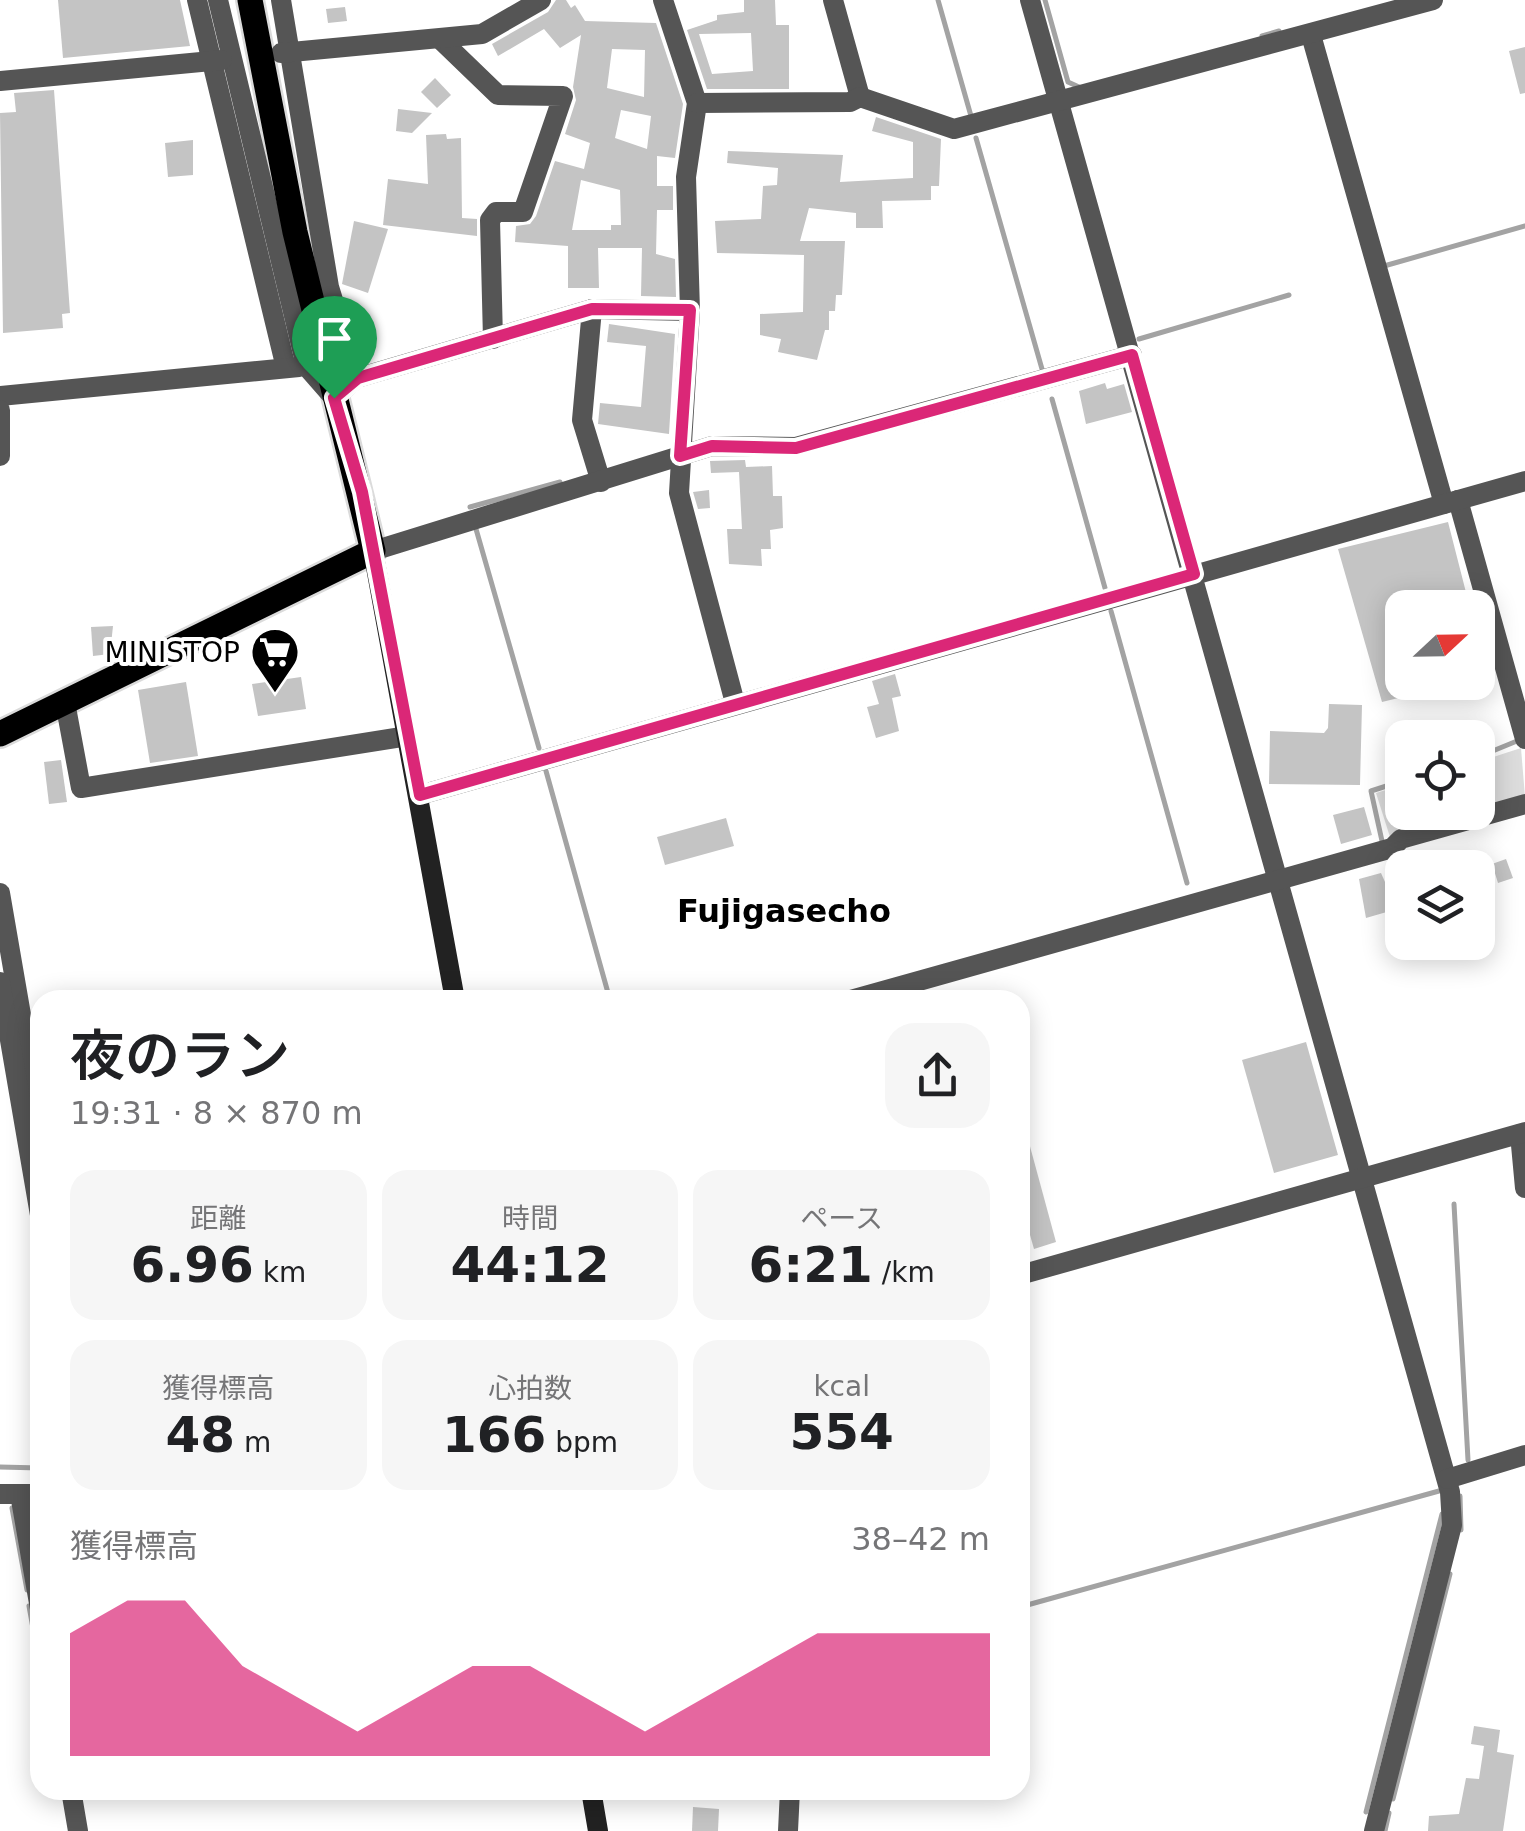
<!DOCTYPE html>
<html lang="ja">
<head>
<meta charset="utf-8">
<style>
	:root { --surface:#fff; --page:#f6f6f6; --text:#202124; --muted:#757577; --accent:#db2777 }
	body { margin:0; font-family:"DejaVu Sans","Noto Sans JP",sans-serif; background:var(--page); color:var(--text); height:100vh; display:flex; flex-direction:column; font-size:38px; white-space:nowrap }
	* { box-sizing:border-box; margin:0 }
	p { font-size:32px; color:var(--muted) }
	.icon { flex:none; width:55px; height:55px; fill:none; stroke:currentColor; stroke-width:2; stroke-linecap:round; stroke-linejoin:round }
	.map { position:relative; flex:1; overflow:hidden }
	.panel { position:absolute; left:30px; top:990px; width:1000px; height:810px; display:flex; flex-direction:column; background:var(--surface); border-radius:30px; box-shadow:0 5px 25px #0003 }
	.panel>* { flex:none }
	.needle { width:65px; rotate:68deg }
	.fabs { position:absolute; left:1385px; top:590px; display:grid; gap:20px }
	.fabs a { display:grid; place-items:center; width:110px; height:110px; border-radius:20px; background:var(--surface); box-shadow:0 5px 25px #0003; font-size:50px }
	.pin { position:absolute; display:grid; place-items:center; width:85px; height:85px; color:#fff; margin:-102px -42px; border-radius:50% 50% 50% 0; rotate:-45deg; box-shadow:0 0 10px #0007 }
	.pin .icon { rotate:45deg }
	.round { display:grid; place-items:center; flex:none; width:105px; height:105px; border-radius:30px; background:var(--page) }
	.headline { display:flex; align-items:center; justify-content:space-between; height:170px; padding:0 40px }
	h1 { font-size:55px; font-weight:600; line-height:75px }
	.metrics { display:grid; grid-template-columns:repeat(3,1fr); gap:15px; height:170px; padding:10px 40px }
	.metrics div { display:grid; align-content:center; border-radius:25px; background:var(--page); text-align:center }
	.metrics b { font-size:50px; font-weight:600 }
	.metrics small { font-size:28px; font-weight:400 }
	.metrics p { font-size:28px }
	.chart { height:280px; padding:20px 40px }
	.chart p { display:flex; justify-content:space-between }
	.chart svg { width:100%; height:180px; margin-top:10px; fill:var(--accent); opacity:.7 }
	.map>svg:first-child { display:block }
	.green { fill:#dcdcdc }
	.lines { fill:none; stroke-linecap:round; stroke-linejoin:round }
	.stream { stroke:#a3a3a3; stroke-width:5 }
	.building { fill:#c4c4c4; fill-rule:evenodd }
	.primary-casing { stroke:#dbdbdb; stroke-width:30 }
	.minor { stroke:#555; stroke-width:20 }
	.tertiary { stroke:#555; stroke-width:20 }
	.secondary { stroke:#222; stroke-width:20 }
	.primary { stroke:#000; stroke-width:25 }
	.route-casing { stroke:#fff; stroke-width:20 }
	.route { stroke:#db2777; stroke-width:12 }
	.labels { text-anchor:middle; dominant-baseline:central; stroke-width:8; stroke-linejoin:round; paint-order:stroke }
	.poi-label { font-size:28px; fill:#000; stroke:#fff; text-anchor:end }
	.quarter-label { font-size:32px; font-weight:bold; fill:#000; stroke:#fff }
</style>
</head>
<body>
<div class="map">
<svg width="1525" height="1831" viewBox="0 0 1525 1831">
	<rect width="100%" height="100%" fill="#fff"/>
	<g class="green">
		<polygon points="1521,748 1525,797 1478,811 1478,762"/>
		<polygon points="1402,785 1402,812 1474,813 1390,837 1376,793"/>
	</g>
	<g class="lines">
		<g class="stream">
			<polyline points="938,0 971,116"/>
			<polyline points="1045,0 1068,82 1079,87"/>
			<polyline points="1262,36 1279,31"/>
			<polyline points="976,138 1042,369"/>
			<polyline points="1384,266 1525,226"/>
			<polyline points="1139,339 1289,295"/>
			<polyline points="1052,399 1105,588"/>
			<polyline points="470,507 560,482"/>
			<polyline points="476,529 539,748"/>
			<polyline points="1111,611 1187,883"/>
			<polyline points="1478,757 1517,741"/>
			<polyline points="546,771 610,1000"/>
			<polyline points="1382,841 1371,791 1402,781"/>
			<polyline points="825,1000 845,994"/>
			<polyline points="1454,1204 1468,1460"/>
			<polyline points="0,1467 40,1468"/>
			<polyline points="1460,1496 1461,1530"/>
			<polyline points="12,1508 27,1590"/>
			<polyline points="29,1606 40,1667"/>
			<polyline points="1020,1607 1439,1491"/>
			<polyline points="1393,1799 1450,1574"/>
			<polyline points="1366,1812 1442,1514"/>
			<polyline points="1385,1831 1389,1813"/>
		</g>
	</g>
	<g class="building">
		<polygon points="58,0 180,0 190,46 63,58"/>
		<path d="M556,0H566L571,8L575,5L585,21L656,23L683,104L675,158L657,156V186H673V210H657L656,254L675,259L676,297L641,296L642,248H598L599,288H568V246L515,242L516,226L530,224L536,216L555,161L584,169L590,143L565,134L576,100L573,87L581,35L560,48L544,29L498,56L492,44L548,12ZM612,49L645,50L644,97L607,88ZM621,110L651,116L647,149L615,138ZM581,180L620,190L621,225H611V230H572Z"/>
		<path d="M744,0H775L776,25H789V89H707L687,30L717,20V15L744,12ZM751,33L753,71L712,74L699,34Z"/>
		<polygon points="345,7 347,21 328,23 326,9"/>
		<polygon points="1525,47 1525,93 1520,94 1509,51"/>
		<polygon points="435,78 451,95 437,108 421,92"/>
		<polygon points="54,90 70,313 62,314 63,328 3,333 0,113 16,112 14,93"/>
		<polygon points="398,109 432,113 412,133 396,131"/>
		<polygon points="876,117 941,139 939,186 931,186 931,200 882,201 883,228 856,228 856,213 809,208 800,241 845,241 842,295 836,295 835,311 829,311 829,330 825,330 817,360 778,352 781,339 760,335 760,314 803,312 804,255 717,253 715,221 761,219 763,186 777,185 778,168 727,163 728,151 843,155 840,182 913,178 913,142 872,131"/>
		<polygon points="446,134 447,139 461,138 462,218 477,219 477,236 383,225 388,179 428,184 426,135"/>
		<polygon points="193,140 193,175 168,177 165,143"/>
		<polygon points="354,221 388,229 368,293 342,284"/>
		<polygon points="609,324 675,334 669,434 598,424 600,403 641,407 646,346 607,342"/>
		<polygon points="1105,383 1107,389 1124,384 1132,412 1086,424 1079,391"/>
		<polygon points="745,460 746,467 772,466 773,496 782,496 783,528 770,530 771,549 761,549 762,566 729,564 727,529 742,529 739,472 711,473 710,461"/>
		<polygon points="709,490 710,508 698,509 693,492"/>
		<polygon points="1448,522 1470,608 1402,608 1402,682 1439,682 1439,688 1382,702 1338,549"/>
		<polygon points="113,626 110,654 93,656 91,627"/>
		<polygon points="895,674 901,696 892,698 899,731 876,738 867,707 879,704 872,681"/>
		<polygon points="301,677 306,709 258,716 252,684"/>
		<polygon points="186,682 198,756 150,763 138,690"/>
		<polygon points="1329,704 1362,705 1360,785 1269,784 1270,731 1324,733 1328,728"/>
		<polygon points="61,760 67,802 49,804 44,762"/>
		<polygon points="1364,807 1372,835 1341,844 1333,815"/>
		<polygon points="726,818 734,846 665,865 657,837"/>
		<polygon points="1506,859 1513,878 1498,883 1492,864"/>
		<polygon points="1381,873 1397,909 1366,918 1359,879"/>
		<polygon points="1306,1042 1338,1155 1274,1173 1242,1060"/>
		<polygon points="1020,1128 1025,1128 1056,1242 1034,1249 1020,1200"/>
		<polygon points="1474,1726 1500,1730 1497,1752 1514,1755 1503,1831 1428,1831 1429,1816 1459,1814 1466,1778 1479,1779 1484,1746 1471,1744"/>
		<polygon points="693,1807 719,1809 718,1831 692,1831"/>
	</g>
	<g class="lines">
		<g class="primary-casing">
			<polyline id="primary" points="0,734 373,551 295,232 250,0"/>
		</g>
		<g class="minor">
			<polyline points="197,0 286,368"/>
			<polyline points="218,0 306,366 334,398 357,378 329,287 281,0"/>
			<polyline points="663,0 697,103 686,177 690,311 679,493 735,703"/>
			<polyline points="833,0 860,97"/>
			<polyline points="1030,0 1450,1492 1452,1525 1374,1831"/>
			<polyline points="1311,35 1444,504"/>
			<polyline points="442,41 498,95 563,96 523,212 496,212 490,220 493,339"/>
			<polyline points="281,53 482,34 541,0"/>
			<polyline points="0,81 222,60"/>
			<polyline points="697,103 850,102 860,97 954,129 1433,0"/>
			<polyline points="592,309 582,420 601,482"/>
			<polyline points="357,378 592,309 690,311"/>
			<polyline points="0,396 299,367"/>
			<polyline points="0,410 0,456"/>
			<polyline points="1458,500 1525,739"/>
			<polyline points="373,551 712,446 796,447 1132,355"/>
			<polyline points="65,702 81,788 408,736"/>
			<polyline points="420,795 1525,481"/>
			<polyline points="0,893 40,1125"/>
			<polyline points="0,982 40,1215"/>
			<polyline points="851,1000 1392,848 1401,839 1525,804"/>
			<polyline points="1520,1134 1525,1188"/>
			<polyline points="1447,1479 1525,1455"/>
			<polyline points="20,1494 40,1609"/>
			<polyline points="71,1790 78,1831"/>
			<polyline points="788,1831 790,1790"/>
		</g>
		<g class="tertiary">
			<polyline points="1020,1275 1525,1132"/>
			<polyline points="0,1494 40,1494"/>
		</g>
		<g class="secondary">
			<polyline points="373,551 455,1000"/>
			<polyline points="591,1790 598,1831"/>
		</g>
		<use href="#primary" class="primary"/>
	</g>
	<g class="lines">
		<g class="route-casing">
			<polygon id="route" points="592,309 690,310 680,456 712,446 796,448 1132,355 1194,574 420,795 362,492 334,398 358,378"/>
		</g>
		<use href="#route" class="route"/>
	</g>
	<defs>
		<g id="supermarket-pin" transform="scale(2.5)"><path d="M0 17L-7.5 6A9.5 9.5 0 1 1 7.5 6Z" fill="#000" stroke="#fff"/><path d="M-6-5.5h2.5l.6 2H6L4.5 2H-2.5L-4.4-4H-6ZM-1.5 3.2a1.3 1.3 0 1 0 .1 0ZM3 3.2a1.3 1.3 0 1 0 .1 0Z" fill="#fff"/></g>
	</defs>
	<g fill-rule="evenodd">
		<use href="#supermarket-pin" x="275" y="652"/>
	</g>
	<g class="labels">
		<g class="poi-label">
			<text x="240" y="652">MINISTOP</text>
		</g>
		<g class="quarter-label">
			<text x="784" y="911">Fujigasecho</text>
		</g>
	</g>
</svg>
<div class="fabs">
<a><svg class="needle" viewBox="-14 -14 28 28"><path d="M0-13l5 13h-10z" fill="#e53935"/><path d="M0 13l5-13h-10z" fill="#757577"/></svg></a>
<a><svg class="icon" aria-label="locate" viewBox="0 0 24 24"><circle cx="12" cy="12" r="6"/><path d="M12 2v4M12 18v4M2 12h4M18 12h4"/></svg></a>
<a><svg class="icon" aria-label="layers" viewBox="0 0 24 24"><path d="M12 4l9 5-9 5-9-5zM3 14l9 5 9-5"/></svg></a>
</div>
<div class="pin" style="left:334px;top:398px;background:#1e9e55"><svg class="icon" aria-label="arrive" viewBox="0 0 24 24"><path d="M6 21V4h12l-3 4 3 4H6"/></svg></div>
<section class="panel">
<div class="headline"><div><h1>夜のラン</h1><p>19:31 · 8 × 870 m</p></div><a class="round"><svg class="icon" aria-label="share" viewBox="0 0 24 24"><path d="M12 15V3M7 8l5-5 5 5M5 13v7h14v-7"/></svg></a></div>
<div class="metrics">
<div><p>距離</p><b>6.96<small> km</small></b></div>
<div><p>時間</p><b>44:12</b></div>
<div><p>ペース</p><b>6:21<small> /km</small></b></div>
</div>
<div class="metrics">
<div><p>獲得標高</p><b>48<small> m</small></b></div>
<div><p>心拍数</p><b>166<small> bpm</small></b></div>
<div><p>kcal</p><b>554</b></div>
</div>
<div class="chart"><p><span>獲得標高</span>38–42 m</p>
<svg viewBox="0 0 160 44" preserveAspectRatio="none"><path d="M0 44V14L10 6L20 6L30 22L40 30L50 38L60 30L70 22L80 22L90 30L100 38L110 30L120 22L130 14L140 14L150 14L160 14V44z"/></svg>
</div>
</section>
</div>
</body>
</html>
